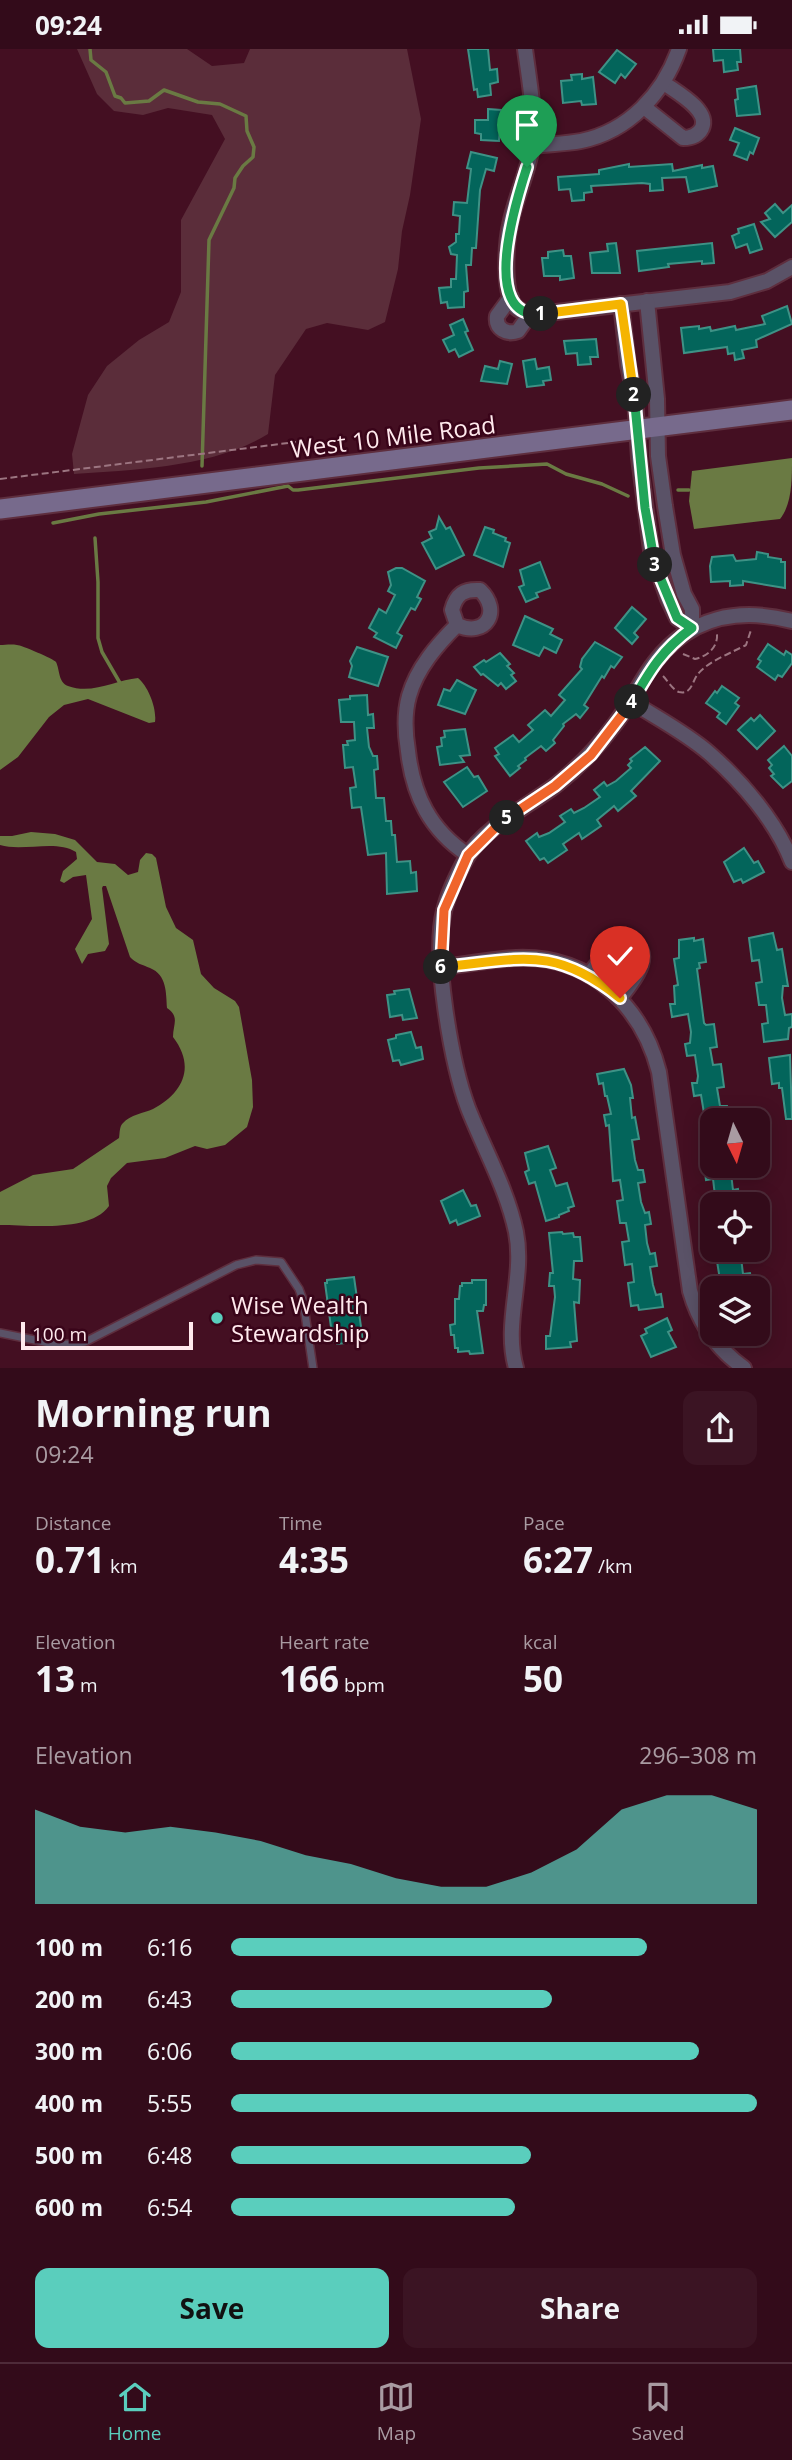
<!DOCTYPE html>
<html lang="en">
<head>
<meta charset="utf-8">
<style>
	:root { --surface:#330b1a; --page:#3b1423; --text:#f1f3f6; --muted:#a99ba2; --line:#4e2b39; --accent:#5acebd }
	body { margin:0; font-family:"Open Sans",sans-serif; background:var(--page); color:var(--text); height:100vh; display:flex; flex-direction:column; font-size:26px; white-space:nowrap }
	* { box-sizing:border-box; margin:0 }
	p { font-size:23px; color:var(--muted) }
	.icon { flex:none; width:38px; height:38px; fill:none; stroke:currentColor; stroke-width:2; stroke-linecap:round; stroke-linejoin:round }
	.map { position:relative; height:1319px; overflow:hidden }
	.panel { display:flex; flex-direction:column; background:var(--surface); flex:1 }
	.panel>* { flex:none }
	.needle { width:46px; rotate:175deg }
	.fabs { position:absolute; left:700px; top:1059px; display:grid; gap:14px }
	.fabs a { display:grid; place-items:center; width:70px; height:70px; border-radius:14px; background:var(--surface); box-shadow:0 4px 18px #0003,0 0 0 2px var(--line); font-size:35px }
	.scale { position:absolute; left:21px; bottom:18px; width:172px; box-sizing:border-box; padding-left:7px; border:4px solid #ffe9ed; border-top:0; font-size:19px; line-height:24px; white-space:nowrap; color:#ffe9ed; -webkit-text-stroke:5px #390419; paint-order:stroke }
	.pin { position:absolute; display:grid; place-items:center; width:60px; height:60px; color:#fff; margin:-72px -30px; border-radius:50% 50% 50% 0; rotate:-45deg; box-shadow:0 0 7px #0007 }
	.pin .icon { rotate:45deg }
	.km { position:absolute; width:35px; height:35px; margin:-18px; border-radius:50%; background:#222; color:#fff; font-size:19px; line-height:35px; text-align:center }
	.round { display:grid; place-items:center; flex:none; width:74px; height:74px; border-radius:14px; background:var(--page) }
	.headline { display:flex; align-items:center; justify-content:space-between; height:119px; padding:0 35px }
	h1 { font-size:38px; font-weight:700; line-height:52px }
	.stats { display:grid; grid-template-columns:repeat(3,1fr); gap:10px; height:119px; padding:7px 35px }
	.stats div { display:grid; align-content:center }
	.stats b { font-size:35px; font-weight:700 }
	.stats small { font-size:19px; font-weight:400 }
	.stats p { font-size:19px }
	.chart { height:196px; padding:14px 35px }
	.chart p { display:flex; justify-content:space-between }
	.chart svg { width:100%; height:126px; margin-top:7px; fill:var(--accent); opacity:.7 }
	.action { display:flex; gap:14px; margin-top:auto; padding:14px 35px }
	.action a { flex:1; height:80px; border-radius:14px; background:var(--accent); color:#111; font-size:28px; font-weight:700; line-height:80px; text-align:center }
	.action a+a { background:var(--page); color:var(--text) }
	ul { padding:0 35px; list-style:none; font-size:23px }
	li { display:grid; grid-template-columns:112px 84px 1fr; align-items:center; height:52px }
	li i { height:18px; border-radius:9px; background:var(--accent) }
	.status { display:flex; justify-content:space-between; align-items:center; height:49px; padding:0 35px; background:var(--surface); direction:ltr }
	.status svg { height:19px; fill:currentColor }
	.tabs { display:flex; justify-content:space-around; align-items:center; height:98px; border-top:2px solid var(--line); background:var(--surface); font-size:19px; color:var(--muted) }
	.tabs a { display:grid; justify-items:center; gap:4px }
	.tabs .selected { color:var(--accent) }
	.map>svg:first-child { display:block }
	.green { fill:#5b2d3a }
	.water { fill:#6a7a43 }
	.lines { fill:none; stroke-linecap:round; stroke-linejoin:round }
	.stream { stroke:#6a7a43; stroke-width:3.5 }
	.building { fill:#03655b; stroke:#3e9286; stroke-width:2 }
	.lane-casing { stroke:#5e2e3e; stroke-width:10 }
	.street-casing { stroke:#5e2e3e; stroke-width:18 }
	.secondary-casing { stroke:#5e2e3e; stroke-width:23 }
	.path { stroke:#9c7581; stroke-width:2; stroke-dasharray:7 3.5; stroke-linecap:butt }
	.lane { stroke:#5a5267; stroke-width:7 }
	.street { stroke:#5a5267; stroke-width:14 }
	.secondary { stroke:#776a8c; stroke-width:19 }
	.split-1-casing { stroke:#fff; stroke-width:14 }
	.split-2-casing { stroke:#fff; stroke-width:14 }
	.split-3-casing { stroke:#fff; stroke-width:14 }
	.split-4-casing { stroke:#fff; stroke-width:14 }
	.split-5-casing { stroke:#fff; stroke-width:14 }
	.split-6-casing { stroke:#fff; stroke-width:14 }
	.split-7-casing { stroke:#fff; stroke-width:14 }
	.split-1 { stroke:#22a559; stroke-width:9 }
	.split-2 { stroke:#f5b400; stroke-width:9 }
	.split-3 { stroke:#22a559; stroke-width:9 }
	.split-4 { stroke:#22a559; stroke-width:9 }
	.split-5 { stroke:#f0652b; stroke-width:9 }
	.split-6 { stroke:#f0652b; stroke-width:9 }
	.split-7 { stroke:#f5b400; stroke-width:9 }
	.poi-dot { fill:#5acebd; stroke:#390419; stroke-width:2.5 }
	.labels { text-anchor:middle; dominant-baseline:central; stroke-width:5; stroke-linejoin:round; paint-order:stroke }
	.street-label { font-size:24px; fill:#ffe9ed; stroke:#390419 }
	.poi-label { font-size:24px; fill:#ffe9ed; stroke:#390419; text-anchor:start }
</style>
</head>
<body>
<div class="status"><b>09:24</b><svg viewBox="0 0 49 12"><path d="M0 12V9h3v3zM5 12V6h3v6zM10 12V3h3v9zM15 12V0h3v12zM26 1h20v11H26zM47 4h2v5h-2z"/></svg></div>
<div class="map">
<svg width="792" height="1319" viewBox="0 0 792 1319">
	<rect width="100%" height="100%" fill="#440f22"/>
	<path class="green" d="M77,0H187L212,17L244,14L250,0H407L421,70L410,146L402,182L398,220L385,273L368,281L327,274L306,280L275,326L268,385C216,418 135,421 74,425L72,405L88,346L107,317L139,291L169,273L181,243V171L225,90L212,66L168,59L143,66L114,62L97,45Z"/>
	<g class="water">
		<path d="M792,409C792,431 792,455 780,470L694,480L689,452L692,422Z"/>
		<path d="M0,596C5,596 11,595 17,596C21,596 54,610 56,613C60,621 58,633 68,637C92,646 116,631 138,629C148,637 157,659 155,673L149,674L88,650L64,656L49,668L18,708L0,721Z"/>
		<path d="M31,783L55,785L75,791L97,813L115,815L128,826L138,823L140,811L146,804L152,805L156,809L166,858L176,879L193,891L201,925L214,939L235,952L239,958L252,1031L253,1058L247,1078L225,1096L207,1100L195,1097L165,1109L127,1114L111,1129L107,1137L109,1157C90,1184 29,1176 0,1176V1143L33,1126L73,1120L119,1089C120,1084 119,1078 123,1074C130,1066 144,1064 153,1060C183,1044 196,1018 173,988C173,975 180,968 167,959C166,944 167,926 150,919C143,916 135,914 130,908L106,837H103L102,839L109,895L105,902L88,905L82,915L75,900L92,870L86,826L73,828L64,834L60,832L63,822L77,810L76,803C56,790 23,803 0,796V787H12Z"/>
	</g>
	<g class="lines">
		<g class="stream">
			<polyline points="90,0 91,11 106,23 115,47 121,49 125,54 149,52 164,41 198,53 220,55 246,67 247,82 254,98 253,108 243,117 235,129 234,139 209,191 202,417"/>
			<polyline points="678,441 689,441"/>
			<polyline points="53,474 99,465 206,453 288,437 293,441 298,441 479,419 547,415 566,425 602,435 628,447"/>
			<polyline points="95,489 98,533 98,589 102,603 120,634"/>
		</g>
	</g>
	<g class="building">
		<polygon points="468,0 488,0 490,21 497,20 498,33 490,35 491,46 478,48 477,40 474,41"/>
		<polygon points="713,0 740,0 741,13 737,13 738,21 724,23 723,11 714,12"/>
		<polygon points="617,1 636,15 625,29 621,25 615,34 599,23"/>
		<polygon points="582,25 582,30 593,28 596,55 582,56 581,52 563,54 561,32 572,31 571,26"/>
		<polygon points="756,37 760,65 737,67 735,51 738,50 737,40"/>
		<polygon points="488,60 501,61 499,92 481,91 481,85 475,84 475,71 488,71"/>
		<polygon points="735,79 759,89 753,105 750,103 747,111 734,106 739,94 730,91"/>
		<polygon points="471,103 497,109 494,122 486,120 480,141 476,199 472,199 471,216 466,216 468,242 464,243 464,258 448,259 447,253 441,254 439,239 451,238 451,230 456,230 457,206 451,205 449,198 456,193 456,185 459,185 460,167 453,166 454,153 467,154 471,120 467,119"/>
		<polygon points="629,115 629,118 672,115 673,122 702,116 702,119 713,117 717,137 689,143 686,128 662,129 663,141 650,142 650,135 642,134 591,137 592,143 584,144 584,151 572,152 570,140 559,141 558,128 599,125 599,121"/>
		<polygon points="775,155 783,164 792,156 792,173 775,188 761,173 770,170 765,164"/>
		<polygon points="754,175 762,200 750,204 747,195 736,199 732,187 739,184 738,180"/>
		<polygon points="616,194 620,224 592,224 590,204 608,202 607,195"/>
		<polygon points="712,194 714,214 702,215 702,212 668,215 669,218 639,222 637,202"/>
		<polygon points="563,201 564,207 571,207 574,229 560,231 560,227 544,227 542,209 548,209 548,203"/>
		<polygon points="787,257 792,275 756,291 757,298 742,301 744,309 735,311 734,304 728,305 727,298 684,304 681,279 699,277 699,280 710,278 711,282 735,277 736,281 765,275 762,267"/>
		<polygon points="463,270 468,282 465,283 473,301 459,308 455,300 449,303 443,291 454,286 450,276"/>
		<polygon points="596,290 598,308 590,308 591,315 578,316 577,304 566,305 564,292"/>
		<polygon points="535,310 537,320 549,318 551,331 543,332 544,336 527,338 523,312"/>
		<polygon points="500,312 512,315 507,335 481,332 485,317 498,320"/>
		<polygon points="439,468 446,480 450,478 464,506 436,520 422,494 432,489 429,483 436,480"/>
		<polygon points="485,478 494,481 493,484 506,489 505,492 510,494 503,518 474,506"/>
		<polygon points="757,503 768,505 768,508 781,510 781,513 785,513 785,539 743,532 743,536 730,537 730,532 711,533 710,517 712,508 733,506 736,512 756,510"/>
		<polygon points="540,513 550,539 536,544 538,548 526,553 519,538 524,536 520,521"/>
		<polygon points="396,519 402,519 425,532 417,548 421,550 415,561 411,559 397,584 402,587 396,599 374,588 377,584 369,579 379,560 386,564 395,546 388,542 391,536 388,523"/>
		<polygon points="632,558 646,570 634,584 638,588 632,595 615,579"/>
		<polygon points="525,567 553,580 550,585 562,591 556,604 544,598 539,607 513,596"/>
		<polygon points="595,593 622,608 614,619 611,617 604,629 602,627 584,656 588,659 580,669 576,665 563,675 564,677 553,691 555,694 546,702 541,697 525,709 526,711 518,717 520,719 510,727 495,707 499,705 495,699 513,686 519,693 533,681 528,676 545,661 551,667 565,651 559,646 582,620 580,618 582,610"/>
		<polygon points="768,595 784,606 786,602 792,606 792,614 782,628 778,626 775,631 757,618 761,612 758,610"/>
		<polygon points="357,598 388,608 378,637 349,628 352,617 350,612"/>
		<polygon points="500,604 510,615 507,617 514,624 511,626 516,632 506,640 501,634 498,637 483,625 481,626 474,618 484,611 486,613"/>
		<polygon points="457,631 476,641 465,665 438,656 444,640 450,642"/>
		<polygon points="722,637 739,649 735,654 739,657 726,675 717,668 720,664 706,654 715,642 717,644"/>
		<polygon points="367,646 368,666 373,665 374,679 367,679 369,698 373,707 377,707 378,720 374,721 376,749 384,749 386,772 391,772 392,786 395,786 397,813 410,812 411,824 416,823 417,842 387,845 386,804 368,806 361,758 352,759 350,739 356,738 353,718 345,719 343,696 348,696 347,692 355,691 354,673 341,673 339,651 350,650 350,647"/>
		<polygon points="760,666 775,682 757,700 738,681 751,669 754,672"/>
		<polygon points="465,680 470,706 460,707 464,713 440,716 437,698 442,697 441,689 445,688 444,682"/>
		<polygon points="784,697 792,707 792,732 783,739 771,727 774,725 769,719 772,716 768,711"/>
		<polygon points="645,698 660,712 631,742 636,747 618,762 614,757 597,771 601,777 582,790 579,784 563,795 567,801 548,814 544,809 540,811 526,792 537,784 539,788 549,784 565,773 560,767 571,760 574,764 584,759 600,748 594,741 604,733 607,737 616,732 631,719 628,716 632,712 630,710"/>
		<polygon points="467,718 474,728 478,727 487,742 463,758 444,733"/>
		<polygon points="744,799 754,814 758,812 764,823 743,834 741,830 734,833 724,813"/>
		<polygon points="773,884 777,901 782,900 788,937 783,937 782,949 785,966 792,965 792,978 789,979 788,990 764,993 762,975 768,974 766,956 759,956 756,934 762,933 759,911 752,912 749,889"/>
		<polygon points="694,889 694,892 703,890 706,913 699,914 700,919 697,920 704,974 706,976 714,975 717,998 710,999 713,1016 721,1015 724,1038 717,1039 720,1057 727,1057 729,1071 712,1071 712,1109 707,1109 704,1088 700,1089 699,1076 703,1075 704,1064 701,1046 694,1047 692,1034 697,1034 698,1027 695,1006 687,1007 685,995 690,994 691,983 688,965 672,968 670,955 675,955 674,937 678,936 674,910 679,909 679,891"/>
		<polygon points="409,940 417,969 403,971 402,966 390,968 387,946 395,945 394,942"/>
		<polygon points="411,983 416,999 421,998 423,1010 401,1016 399,1011 393,1012 388,991 396,989 396,986"/>
		<polygon points="790,1006 792,1070 786,1070 782,1039 779,1039 779,1034 772,1035 769,1009"/>
		<polygon points="624,1020 631,1036 633,1049 630,1049 632,1069 635,1068 639,1090 632,1091 635,1111 638,1121 643,1121 645,1133 638,1134 641,1153 645,1164 649,1163 651,1175 645,1176 647,1194 650,1205 655,1204 657,1217 650,1218 653,1236 656,1246 661,1245 663,1258 639,1261 638,1256 631,1257 628,1234 634,1233 632,1215 625,1216 622,1193 629,1192 626,1174 620,1174 617,1152 623,1151 620,1131 613,1132 609,1076 606,1077 604,1066 611,1065 607,1047 605,1047 603,1034 599,1035 597,1025"/>
		<polygon points="548,1097 556,1119 550,1121 556,1137 567,1134 574,1157 568,1159 569,1162 559,1166 559,1168 546,1172 535,1133 529,1135 525,1123 529,1121 525,1104"/>
		<polygon points="704,1116 730,1116 733,1141 738,1140 740,1155 716,1155 713,1130 706,1131"/>
		<polygon points="463,1141 471,1157 476,1156 480,1167 458,1176 456,1171 450,1174 441,1152"/>
		<polygon points="562,1183 563,1185 573,1184 574,1188 580,1188 582,1212 574,1212 573,1230 580,1231 579,1254 574,1253 577,1292 570,1293 571,1298 546,1300 546,1287 550,1287 555,1248 554,1237 549,1237 550,1224 553,1224 549,1184"/>
		<polygon points="715,1200 740,1200 743,1225 750,1224 753,1239 721,1237"/>
		<polygon points="354,1228 363,1292 337,1295 336,1293 333,1293 325,1234 327,1234 327,1231"/>
		<polygon points="472,1231 486,1231 486,1256 484,1256 483,1262 477,1262 483,1304 470,1305 469,1302 458,1303 458,1299 455,1299 454,1286 451,1286 450,1276 455,1275 455,1250 459,1250 460,1237 462,1237 462,1234 472,1234"/>
		<polygon points="667,1269 672,1281 668,1283 676,1298 651,1308 641,1287 647,1284 645,1280"/>
	</g>
	<g class="lines">
		<g class="lane-casing">
			<polyline id="lane" points="0,1284 59,1296 85,1293 236,1216 256,1211 281,1213 299,1240 303,1251 313,1319"/>
		</g>
		<g class="street-casing">
			<g id="street">
				<path d="M525,0C529,31 536,66 532,97C528,124 515,149 510,176C506,194 503,241 514,256C520,264 530,265 539,265L730,243L767,232L792,218"/>
				<path d="M644,58L683,89C690,89 698,87 702,79C710,61 676,43 664,34"/>
				<path d="M532,97C548,95 565,95 581,92C629,82 663,45 679,0"/>
				<path d="M511,248L497,267C495,280 507,286 518,282L530,265"/>
				<polyline points="621,255 628,316 635,350 639,409 651,501 668,550 677,569 692,579 692,560 684,545 673,506 665,457 658,407 657,350 647,252"/>
				<path d="M457,576L452,561C456,545 464,540 480,541C502,562 486,589 457,576C437,596 417,619 409,647C404,665 405,684 408,702C413,746 430,781 468,806"/>
				<path d="M632,653C657,669 686,684 709,704C742,733 776,772 792,813"/>
				<path d="M441,918C466,916 491,910 516,909C589,906 642,956 659,1023L690,1242C699,1274 717,1300 744,1319"/>
				<path d="M589,926L614,893C621,890 628,890 635,895C654,909 630,936 620,949"/>
				<path d="M516,1319C503,1274 525,1228 516,1183C507,1140 484,1100 468,1059C452,1016 432,907 444,862C448,845 458,824 467,808C483,779 530,756 556,736C579,718 598,698 615,675C630,656 640,632 655,613C690,568 738,558 792,572"/>
			</g>
		</g>
		<g class="secondary-casing">
			<polyline id="secondary" points="0,460 792,361"/>
		</g>
		<g class="path">
			<polyline points="0,430 296,393"/>
			<path d="M683,605L695,610C708,607 718,598 717,585"/>
			<path d="M663,627C667,631 673,641 679,643C692,646 692,632 698,625C707,613 733,603 746,596L751,581"/>
		</g>
		<use href="#lane" class="lane"/>
		<use href="#street" class="street"/>
		<use href="#secondary" class="secondary"/>
	</g>
	<g class="lines">
		<g class="split-1-casing">
			<path id="split-1" d="M527,118C517,149 478,270 541,265"/>
		</g>
		<g class="split-2-casing">
			<polyline id="split-2" points="541,265 621,255 634,346"/>
		</g>
		<g class="split-3-casing">
			<polyline id="split-3" points="634,346 645,459 655,516"/>
		</g>
		<g class="split-4-casing">
			<path id="split-4" d="M632,653C650,621 662,601 692,579L677,569L655,516"/>
		</g>
		<g class="split-5-casing">
			<polyline id="split-5" points="507,769 555,737 591,706 632,653"/>
		</g>
		<g class="split-6-casing">
			<polyline id="split-6" points="441,918 444,861 468,806 498,776 507,769"/>
		</g>
		<g class="split-7-casing">
			<path id="split-7" d="M441,918C519,911 553,895 620,949"/>
		</g>
		<use href="#split-1" class="split-1"/>
		<use href="#split-2" class="split-2"/>
		<use href="#split-3" class="split-3"/>
		<use href="#split-4" class="split-4"/>
		<use href="#split-5" class="split-5"/>
		<use href="#split-6" class="split-6"/>
		<use href="#split-7" class="split-7"/>
	</g>
	<circle class="poi-dot" cx="217" cy="1269" r="7"/>
	<g class="labels">
		<g class="street-label">
			<text transform="translate(393 387) rotate(-7)">West 10 Mile Road</text>
		</g>
		<g class="poi-label">
			<text x="231" y="1255">Wise Wealth<tspan x="231" dy="28">Stewardship</tspan></text>
		</g>
	</g>
</svg>
<div class="fabs">
<a><svg class="needle" viewBox="-14 -14 28 28"><path d="M0-13l5 13h-10z" fill="#e53935"/><path d="M0 13l5-13h-10z" fill="#a99ba2"/></svg></a>
<a><svg class="icon" aria-label="locate" viewBox="0 0 24 24"><circle cx="12" cy="12" r="6"/><path d="M12 2v4M12 18v4M2 12h4M18 12h4"/></svg></a>
<a><svg class="icon" aria-label="layers" viewBox="0 0 24 24"><path d="M12 4l9 5-9 5-9-5zM3 14l9 5 9-5"/></svg></a>
</div>
<div class="scale">100 m</div>
<div class="pin" style="left:527px;top:118px;background:#1e9e55"><svg class="icon" aria-label="arrive" viewBox="0 0 24 24"><path d="M6 21V4h12l-3 4 3 4H6"/></svg></div>
<div class="pin" style="left:620px;top:949px;background:#d93025"><svg class="icon" aria-label="check" viewBox="0 0 24 24"><path d="M5 12l5 5 9-10"/></svg></div>
<b class="km" style="left:541px;top:265px">1</b>
<b class="km" style="left:634px;top:346px">2</b>
<b class="km" style="left:655px;top:516px">3</b>
<b class="km" style="left:632px;top:653px">4</b>
<b class="km" style="left:507px;top:769px">5</b>
<b class="km" style="left:441px;top:918px">6</b>
</div>
<section class="panel">
<div class="headline"><div><h1>Morning run</h1><p>09:24</p></div><a class="round"><svg class="icon" aria-label="share" viewBox="0 0 24 24"><path d="M12 15V3M7 8l5-5 5 5M5 13v7h14v-7"/></svg></a></div>
<div class="stats">
<div><p>Distance</p><b>0.71<small> km</small></b></div>
<div><p>Time</p><b>4:35</b></div>
<div><p>Pace</p><b>6:27<small> /km</small></b></div>
</div>
<div class="stats">
<div><p>Elevation</p><b>13<small> m</small></b></div>
<div><p>Heart rate</p><b>166<small> bpm</small></b></div>
<div><p>kcal</p><b>50</b></div>
</div>
<div class="chart"><p><span>Elevation</span>296–308 m</p>
<svg viewBox="0 0 160 44" preserveAspectRatio="none"><path d="M0 44V11L10 17L20 19L30 17L40 19L50 22L60 27L70 30L80 35L90 38L100 38L110 33L120 25L130 11L140 6L150 6L160 11V44z"/></svg>
</div>
<ul>
<li><b>100 m</b>6:16<i style="width:79%"></i></li>
<li><b>200 m</b>6:43<i style="width:61%"></i></li>
<li><b>300 m</b>6:06<i style="width:89%"></i></li>
<li><b>400 m</b>5:55<i style="width:100%"></i></li>
<li><b>500 m</b>6:48<i style="width:57%"></i></li>
<li><b>600 m</b>6:54<i style="width:54%"></i></li>
</ul>
<div class="action"><a>Save</a><a>Share</a></div>
</section>
<nav class="tabs">
<a class="selected"><svg class="icon" aria-label="home" viewBox="0 0 24 24"><path d="M3 11l9-7 9 7M6 9v11h12V9"/></svg>Home</a>
<a><svg class="icon" aria-label="map" viewBox="0 0 24 24"><path d="M3 6l6-2 6 2 6-2v14l-6 2-6-2-6 2zM9 4v14M15 6v14"/></svg>Map</a>
<a><svg class="icon" aria-label="saved" viewBox="0 0 24 24"><path d="M7 4h10v16l-5-4-5 4z"/></svg>Saved</a>
</nav>
</body>
</html>
